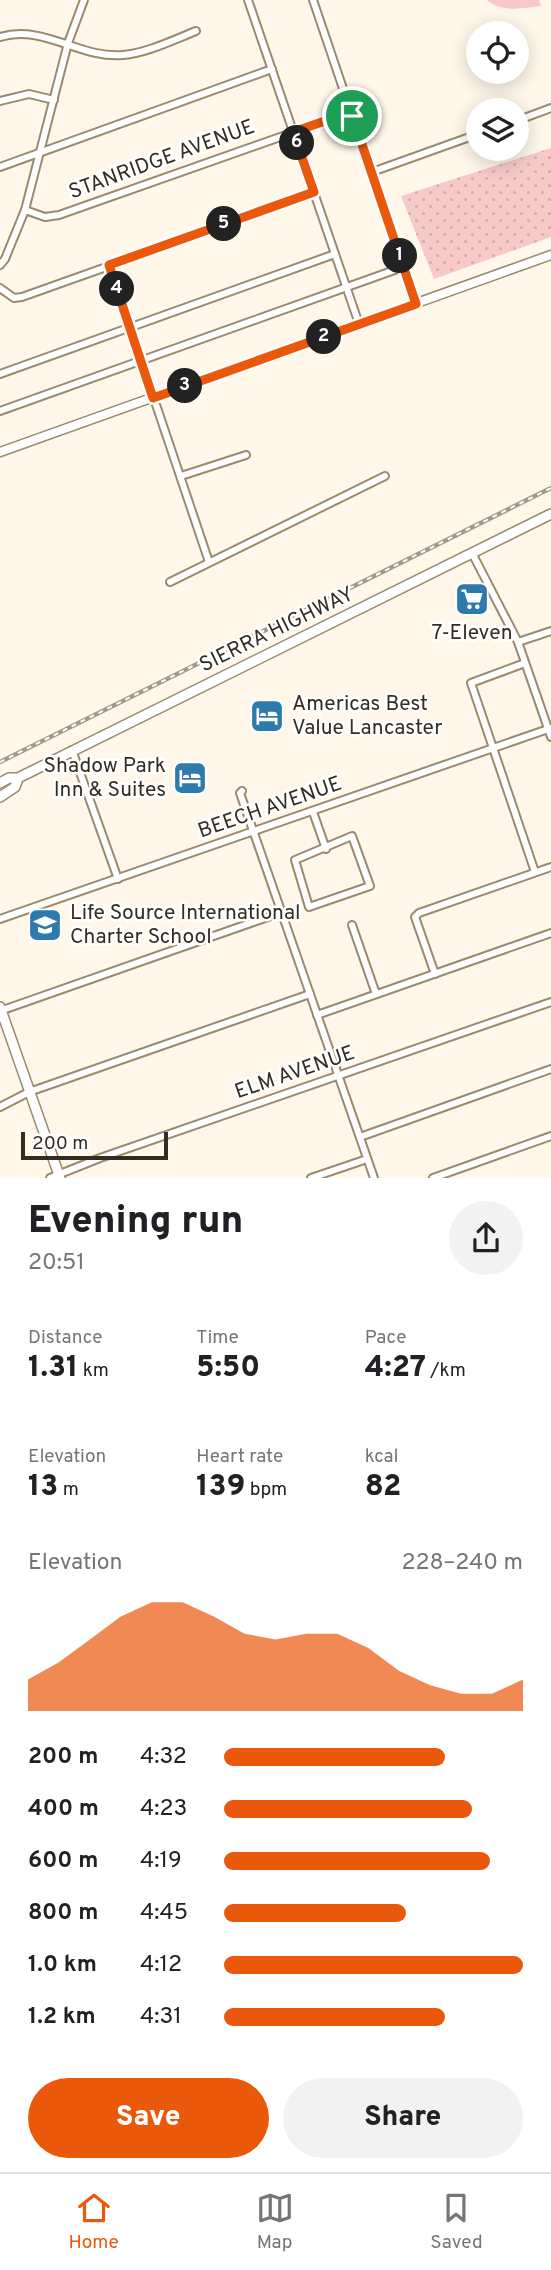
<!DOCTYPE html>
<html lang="en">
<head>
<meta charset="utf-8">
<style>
	:root { --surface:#fff; --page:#f2f2f2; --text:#202124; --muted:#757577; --line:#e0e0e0; --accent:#ea580c }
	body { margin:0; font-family:Overpass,sans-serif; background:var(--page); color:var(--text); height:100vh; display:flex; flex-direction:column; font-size:26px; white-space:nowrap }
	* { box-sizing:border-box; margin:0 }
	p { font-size:23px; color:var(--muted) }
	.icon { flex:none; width:38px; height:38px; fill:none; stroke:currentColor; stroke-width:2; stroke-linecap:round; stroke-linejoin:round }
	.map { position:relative; height:1178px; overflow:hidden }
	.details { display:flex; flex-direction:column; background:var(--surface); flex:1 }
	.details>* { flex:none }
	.tools { position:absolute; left:466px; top:21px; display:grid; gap:14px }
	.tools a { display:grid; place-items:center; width:63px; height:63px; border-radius:50%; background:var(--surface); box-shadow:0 4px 18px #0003; font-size:35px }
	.scale { position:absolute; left:21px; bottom:18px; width:147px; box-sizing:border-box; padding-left:7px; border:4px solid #332d20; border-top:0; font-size:19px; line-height:24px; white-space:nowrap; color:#332d20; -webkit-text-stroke:5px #fff; paint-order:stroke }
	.pin { position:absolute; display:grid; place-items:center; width:60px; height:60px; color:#fff; margin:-30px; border:4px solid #fff; border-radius:50%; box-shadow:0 2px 7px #0007 }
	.km { position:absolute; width:35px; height:35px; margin:-18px; border-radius:50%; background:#222; color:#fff; font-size:19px; line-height:35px; text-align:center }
	.round { display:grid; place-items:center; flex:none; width:74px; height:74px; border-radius:37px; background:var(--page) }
	.overview { display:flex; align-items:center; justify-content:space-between; height:119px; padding:0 28px }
	h1 { font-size:38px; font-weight:800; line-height:52px }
	.metrics { display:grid; grid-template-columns:repeat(3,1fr); gap:10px; height:119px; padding:7px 28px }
	.metrics div { display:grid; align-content:center }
	.metrics b { font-size:30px; font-weight:800 }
	.metrics small { font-size:19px; font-weight:400 }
	.metrics p { font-size:19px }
	.chart { height:196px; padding:14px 28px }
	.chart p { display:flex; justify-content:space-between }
	.chart svg { width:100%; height:126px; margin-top:7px; fill:var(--accent); opacity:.7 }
	.button { display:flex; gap:14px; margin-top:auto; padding:14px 28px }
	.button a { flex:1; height:80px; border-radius:42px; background:var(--accent); color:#fff; font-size:28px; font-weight:800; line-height:80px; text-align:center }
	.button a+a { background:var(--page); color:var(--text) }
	ul { padding:0 28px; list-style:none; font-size:23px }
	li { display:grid; grid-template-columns:112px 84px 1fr; align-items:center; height:52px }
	li i { height:18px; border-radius:9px; background:var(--accent) }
	.tabs { display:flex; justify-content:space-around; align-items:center; height:98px; border-top:2px solid var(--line); background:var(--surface); font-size:19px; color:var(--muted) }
	.tabs a { display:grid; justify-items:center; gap:4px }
	.tabs .selected { color:var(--accent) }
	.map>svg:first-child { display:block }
	.grass { fill:url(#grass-dots) }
	.pitch { fill:#f7c9c8 }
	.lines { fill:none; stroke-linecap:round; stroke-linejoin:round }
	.street-casing { stroke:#9b8a6b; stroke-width:10 }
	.secondary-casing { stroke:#9b8a6b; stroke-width:11 }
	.primary-casing { stroke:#9b8a6b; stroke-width:12 }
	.street { stroke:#fff; stroke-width:6 }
	.secondary { stroke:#fff; stroke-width:8 }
	.primary { stroke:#fff; stroke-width:9 }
	.rail-casing { stroke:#a09a8c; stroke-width:4.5 }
	.rail { stroke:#fff; stroke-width:2; stroke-dasharray:5; stroke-linecap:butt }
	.route-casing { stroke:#fff; stroke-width:14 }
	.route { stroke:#ea580c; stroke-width:9 }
	.labels { text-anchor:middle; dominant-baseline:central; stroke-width:5; stroke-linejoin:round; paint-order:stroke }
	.street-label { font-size:21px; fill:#332d20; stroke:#fff }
	.poi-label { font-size:21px; fill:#332d20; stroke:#fff; text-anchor:start }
</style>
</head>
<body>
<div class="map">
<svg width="551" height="1178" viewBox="0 0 551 1178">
	<defs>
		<pattern id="grass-dots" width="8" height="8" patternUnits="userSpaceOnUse" patternTransform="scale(1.75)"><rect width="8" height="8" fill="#f7c9c8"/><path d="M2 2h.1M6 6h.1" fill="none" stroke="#d4adac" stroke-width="1.8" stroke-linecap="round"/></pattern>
	</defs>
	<rect width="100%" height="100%" fill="#fff8ea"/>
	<polygon class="grass" points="551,148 551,237 434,279 401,196"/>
	<path class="pitch" d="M487,0H539L541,6C523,8 501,13 487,0Z"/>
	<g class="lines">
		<g class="street-casing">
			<g id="street">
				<polyline points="248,0 359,324"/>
				<polyline points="313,0 416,304"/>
				<path d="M0,37C44,24 80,59 123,55C147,53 173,40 196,31"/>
				<polyline points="0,101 29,94 54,100"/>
				<polyline points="516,121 551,108"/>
				<polyline points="0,167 272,69"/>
				<polyline points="372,172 478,134"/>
				<polyline points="25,210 45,217 59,215 351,112"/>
				<polyline points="0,265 5,259 25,210 68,43 84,0"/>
				<polyline points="109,265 209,562"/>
				<polyline points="0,288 14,298 22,297 314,193"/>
				<polyline points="0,374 335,254"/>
				<polyline points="0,411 403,267"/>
				<polyline points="181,476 246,455"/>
				<polyline points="472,553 518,642 551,737"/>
				<polyline points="170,582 385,476"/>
				<polyline points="518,642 551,631"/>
				<polyline points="525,663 471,683 535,872"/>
				<polyline points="72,750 118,879"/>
				<polyline points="242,791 240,793 374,1178"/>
				<polyline points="313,812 326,849"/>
				<polygon points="352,836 370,886 309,907 295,860"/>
				<polyline points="0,919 551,728"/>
				<polyline points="352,925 376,994"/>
				<polyline points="435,974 415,917 419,913 551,867"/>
				<polyline points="0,1011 282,912"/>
				<polyline points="317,1015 551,933"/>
				<polyline points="0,1107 29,1092 310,994"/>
				<polyline points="360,1137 551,1069"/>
				<polyline points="50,1178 100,1158 551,1002"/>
				<polyline points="311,1178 367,1159"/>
				<polyline points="433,1178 551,1136"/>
			</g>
		</g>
		<g class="secondary-casing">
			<polyline id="secondary" points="0,452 551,255"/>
		</g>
		<g class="primary-casing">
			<g id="primary">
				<polyline points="0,783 9,778 18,778 551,514"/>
				<polyline points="0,797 15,787 18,778"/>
				<polyline points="0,1007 60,1178"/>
			</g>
		</g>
		<use href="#street" class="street"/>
		<use href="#secondary" class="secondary"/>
		<use href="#primary" class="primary"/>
		<g class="rail-casing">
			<polyline id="rail" points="0,762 551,488"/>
		</g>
		<use href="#rail" class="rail"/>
	</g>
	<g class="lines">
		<g class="route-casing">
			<polygon id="route" points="351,112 416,304 153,398 109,265 314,192 293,132"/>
		</g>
		<use href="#route" class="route"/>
	</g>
	<defs>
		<g id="supermarket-square" transform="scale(1.75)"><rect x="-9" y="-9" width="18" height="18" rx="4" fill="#2e7aad" stroke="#fff"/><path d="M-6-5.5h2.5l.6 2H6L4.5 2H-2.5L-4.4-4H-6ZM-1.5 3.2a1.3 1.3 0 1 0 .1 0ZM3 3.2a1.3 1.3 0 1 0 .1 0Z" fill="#fff"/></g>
		<g id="hotel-square" transform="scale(1.75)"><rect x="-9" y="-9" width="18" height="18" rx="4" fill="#2e7aad" stroke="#fff"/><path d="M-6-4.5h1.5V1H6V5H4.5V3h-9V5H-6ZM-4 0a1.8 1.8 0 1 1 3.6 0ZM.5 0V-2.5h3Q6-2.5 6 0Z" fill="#fff"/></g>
		<g id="school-square" transform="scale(1.75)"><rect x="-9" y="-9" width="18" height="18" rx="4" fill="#2e7aad" stroke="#fff"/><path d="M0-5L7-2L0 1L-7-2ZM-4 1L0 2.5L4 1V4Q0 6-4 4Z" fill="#fff"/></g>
	</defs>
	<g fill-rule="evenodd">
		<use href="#supermarket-square" x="472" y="599"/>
		<use href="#hotel-square" x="267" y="716"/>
		<use href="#hotel-square" x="190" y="778"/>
		<use href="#school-square" x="45" y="925"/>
	</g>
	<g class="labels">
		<g class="street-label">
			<text transform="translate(162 160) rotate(-20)">STANRIDGE AVENUE</text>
			<text transform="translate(277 630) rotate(-26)">SIERRA HIGHWAY</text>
			<text transform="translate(270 808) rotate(-19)">BEECH AVENUE</text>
			<text transform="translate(295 1073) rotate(-19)">ELM AVENUE</text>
		</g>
		<g class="poi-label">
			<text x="472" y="633" text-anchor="middle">7-Eleven</text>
			<text x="292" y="704">Americas Best<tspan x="292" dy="24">Value Lancaster</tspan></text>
			<text x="166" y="766" text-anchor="end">Shadow Park<tspan x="166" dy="24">Inn &amp; Suites</tspan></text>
			<text x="70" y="913">Life Source International<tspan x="70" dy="24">Charter School</tspan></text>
		</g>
	</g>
</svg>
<div class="tools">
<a><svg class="icon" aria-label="locate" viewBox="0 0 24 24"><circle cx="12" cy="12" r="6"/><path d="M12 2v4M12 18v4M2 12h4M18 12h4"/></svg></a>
<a><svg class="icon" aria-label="layers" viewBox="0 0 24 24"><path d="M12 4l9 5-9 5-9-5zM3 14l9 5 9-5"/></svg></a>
</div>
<div class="scale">200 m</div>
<div class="pin" style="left:352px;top:116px;background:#1e9e55"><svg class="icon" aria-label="arrive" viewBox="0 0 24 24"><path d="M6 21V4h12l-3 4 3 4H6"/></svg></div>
<b class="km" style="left:400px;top:256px">1</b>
<b class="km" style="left:324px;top:337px">2</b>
<b class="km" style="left:185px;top:386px">3</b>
<b class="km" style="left:117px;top:289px">4</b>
<b class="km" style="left:224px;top:224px">5</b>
<b class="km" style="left:297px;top:143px">6</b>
</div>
<section class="details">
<div class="overview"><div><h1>Evening run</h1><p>20:51</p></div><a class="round"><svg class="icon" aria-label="share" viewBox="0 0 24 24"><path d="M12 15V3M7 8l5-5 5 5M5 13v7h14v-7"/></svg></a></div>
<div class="metrics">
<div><p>Distance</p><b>1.31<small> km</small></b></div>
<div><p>Time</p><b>5:50</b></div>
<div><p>Pace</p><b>4:27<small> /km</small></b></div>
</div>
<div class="metrics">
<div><p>Elevation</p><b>13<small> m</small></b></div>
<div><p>Heart rate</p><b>139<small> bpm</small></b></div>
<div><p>kcal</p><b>82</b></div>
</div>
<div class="chart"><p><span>Elevation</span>228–240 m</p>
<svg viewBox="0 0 160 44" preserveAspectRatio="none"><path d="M0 44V33L10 27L20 19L30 11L40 6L50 6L60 11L70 17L80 19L90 17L100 17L110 22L120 30L130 35L140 38L150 38L160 33V44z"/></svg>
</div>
<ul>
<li><b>200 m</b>4:32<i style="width:74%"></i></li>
<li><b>400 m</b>4:23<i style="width:83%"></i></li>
<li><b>600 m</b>4:19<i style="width:89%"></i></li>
<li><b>800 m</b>4:45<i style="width:61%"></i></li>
<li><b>1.0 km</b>4:12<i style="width:100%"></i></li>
<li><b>1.2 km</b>4:31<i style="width:74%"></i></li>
</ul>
<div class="button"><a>Save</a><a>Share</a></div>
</section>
<nav class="tabs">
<a class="selected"><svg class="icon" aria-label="home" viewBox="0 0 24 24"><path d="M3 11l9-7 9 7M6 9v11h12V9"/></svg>Home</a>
<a><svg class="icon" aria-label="map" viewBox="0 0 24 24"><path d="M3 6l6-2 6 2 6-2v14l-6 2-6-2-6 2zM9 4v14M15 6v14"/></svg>Map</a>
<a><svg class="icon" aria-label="saved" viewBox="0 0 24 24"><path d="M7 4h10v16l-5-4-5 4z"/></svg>Saved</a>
</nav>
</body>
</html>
